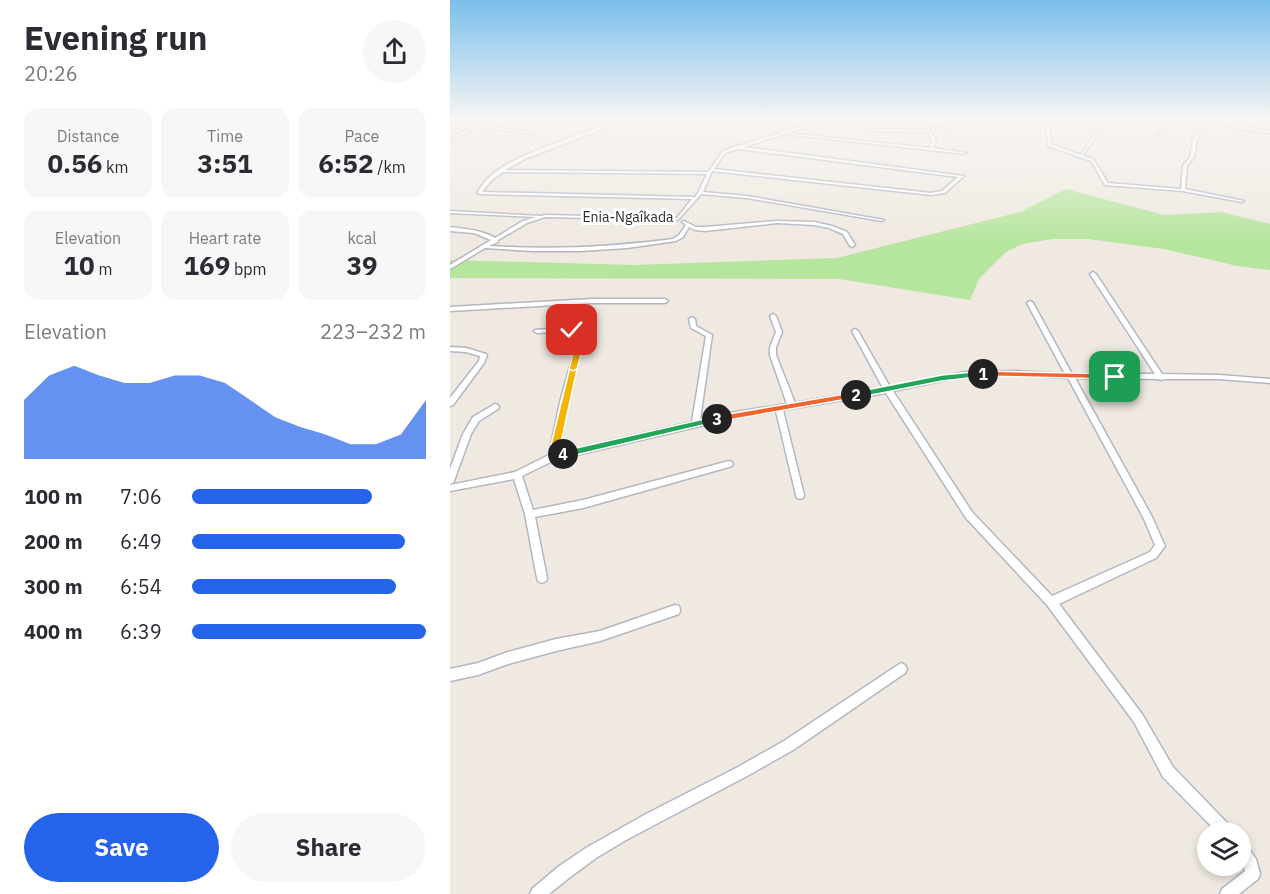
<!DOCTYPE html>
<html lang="en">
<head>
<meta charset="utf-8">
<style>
	:root { --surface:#fff; --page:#f7f7f7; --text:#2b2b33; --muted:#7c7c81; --accent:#2563eb }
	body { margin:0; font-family:"IBM Plex Sans",sans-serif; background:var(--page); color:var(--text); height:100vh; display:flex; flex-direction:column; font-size:22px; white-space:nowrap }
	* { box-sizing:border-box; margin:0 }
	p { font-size:20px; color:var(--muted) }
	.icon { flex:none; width:33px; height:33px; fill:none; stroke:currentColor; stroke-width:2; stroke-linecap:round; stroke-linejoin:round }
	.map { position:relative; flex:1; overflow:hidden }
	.panel { display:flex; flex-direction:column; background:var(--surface); width:450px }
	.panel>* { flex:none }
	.controls { position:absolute; left:747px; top:822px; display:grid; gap:12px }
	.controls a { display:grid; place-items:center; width:54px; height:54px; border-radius:50%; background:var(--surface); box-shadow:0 3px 9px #0003; font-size:30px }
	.pin { position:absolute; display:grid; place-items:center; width:51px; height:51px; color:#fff; margin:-26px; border-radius:12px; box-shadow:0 3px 9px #0006 }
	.km { position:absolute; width:30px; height:30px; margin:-15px; border-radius:50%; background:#222; color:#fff; font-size:16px; line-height:30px; text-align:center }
	.round { display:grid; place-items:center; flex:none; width:63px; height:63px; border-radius:32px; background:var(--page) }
	.headline { display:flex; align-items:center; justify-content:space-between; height:102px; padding:0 24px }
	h1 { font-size:33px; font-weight:700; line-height:45px }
	.metrics { display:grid; grid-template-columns:repeat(3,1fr); gap:9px; height:102px; padding:6px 24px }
	.metrics div { display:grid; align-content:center; border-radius:15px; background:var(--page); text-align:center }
	.metrics b { font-size:26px; font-weight:700 }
	.metrics small { font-size:16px; font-weight:400 }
	.metrics p { font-size:16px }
	.chart { height:168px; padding:12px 24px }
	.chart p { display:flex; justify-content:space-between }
	.chart svg { width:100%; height:108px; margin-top:6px; fill:var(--accent); opacity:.7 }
	.button { display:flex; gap:12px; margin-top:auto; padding:12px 24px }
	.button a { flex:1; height:69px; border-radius:36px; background:var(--accent); color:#fff; font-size:24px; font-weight:700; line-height:69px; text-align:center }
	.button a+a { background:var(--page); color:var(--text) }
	ul { padding:0 24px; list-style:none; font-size:20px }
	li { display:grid; grid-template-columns:96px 72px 1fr; align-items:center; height:45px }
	li i { height:15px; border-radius:8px; background:var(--accent) }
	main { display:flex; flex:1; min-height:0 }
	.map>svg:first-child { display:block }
	.green { fill:#b6e59e }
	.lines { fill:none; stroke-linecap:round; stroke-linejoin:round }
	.minor-casing { stroke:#b4b7c1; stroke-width:3 }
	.tertiary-casing { stroke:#b4b7c1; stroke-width:4 }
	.minor { fill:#fff; fill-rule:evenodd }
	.tertiary { fill:#fff; fill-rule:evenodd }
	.split-1 { fill:#f0652b; stroke:#fff; stroke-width:1.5 }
	.split-2 { fill:#22a559; stroke:#fff; stroke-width:1.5 }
	.split-3 { fill:#f0652b; stroke:#fff; stroke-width:1.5 }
	.split-4 { fill:#22a559; stroke:#fff; stroke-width:1.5 }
	.split-5 { fill:#f5b400; stroke:#fff; stroke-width:1.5 }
	.split-6 { fill:#f5b400; stroke:#fff; stroke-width:1.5 }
	.labels { text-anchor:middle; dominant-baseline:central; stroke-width:6; stroke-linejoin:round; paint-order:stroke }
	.far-street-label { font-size:14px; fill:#2e2e2e; stroke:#fff }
</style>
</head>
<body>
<main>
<section class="panel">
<div class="headline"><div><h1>Evening run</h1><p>20:26</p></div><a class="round"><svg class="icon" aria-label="share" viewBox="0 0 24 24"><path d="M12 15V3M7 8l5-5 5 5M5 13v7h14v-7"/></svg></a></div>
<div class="metrics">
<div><p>Distance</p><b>0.56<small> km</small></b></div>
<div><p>Time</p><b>3:51</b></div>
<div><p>Pace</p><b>6:52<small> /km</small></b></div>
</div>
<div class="metrics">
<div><p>Elevation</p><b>10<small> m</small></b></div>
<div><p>Heart rate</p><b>169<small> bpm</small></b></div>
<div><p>kcal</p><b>39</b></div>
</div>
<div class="chart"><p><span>Elevation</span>223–232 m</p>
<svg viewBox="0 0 160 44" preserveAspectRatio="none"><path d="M0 44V20L10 10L20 6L30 10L40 13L50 13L60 10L70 10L80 13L90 20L100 27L110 31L120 34L130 38L140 38L150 34L160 20V44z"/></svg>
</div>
<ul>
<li><b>100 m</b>7:06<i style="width:77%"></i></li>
<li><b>200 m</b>6:49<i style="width:91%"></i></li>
<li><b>300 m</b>6:54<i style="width:87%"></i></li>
<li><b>400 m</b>6:39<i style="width:100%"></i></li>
</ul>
<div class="button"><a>Save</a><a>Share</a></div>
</section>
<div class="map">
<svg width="820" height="894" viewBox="0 0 820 894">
	<rect width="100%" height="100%" fill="#efe9e1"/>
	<polygon class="green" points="616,189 714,215 772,212 820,224 820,270 787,266 714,249 638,239 603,239 572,244 556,252 529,279 520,300 389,279 0,278 0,260 184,265 387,258 570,212"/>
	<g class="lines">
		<g class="minor-casing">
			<g id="minor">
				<path d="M170,118H175L158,127L75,159L55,170L258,172L273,151L284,147L285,146H288L355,125L361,118H365L357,127L337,133L480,148L482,141L478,132L421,131L415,128V118H419V128L422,129L480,130L486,141L483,148L517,153L515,154L334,134L294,147L514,176L495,193L481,195L262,171L253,192L297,196L434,220L432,221L297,198L251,194L228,220L95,217L77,223L48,240V242L39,246C101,250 162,247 223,239L229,235L236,225L232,222L234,221L246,227H255L327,221L364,222L382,226L397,232L405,245L402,247L400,246L393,234L379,228L364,225L327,223L255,231L245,230L239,227L233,237L226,241L177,248L130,251H83L35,248L0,269V265L41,240L24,233L0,231V227C16,229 31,230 45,238L73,221L86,217L0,213V211L91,216L95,215L227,218L242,199L29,194L27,193C30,188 34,182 38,178C69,150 131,137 170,118ZM289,149L508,177L492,191L481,193L264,169L275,153ZM53,172H54L257,174L248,193L245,197L32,192L41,181Z"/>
				<polygon points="426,118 482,123 487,118 491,118 485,124 500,127 518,118 523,118 500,129 484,125 482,127 480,126 481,125"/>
				<polygon points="595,118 599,118 601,144 631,155 650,126 658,118 662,118 652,128 633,155 632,155 643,159 658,183 731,189 733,166 740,157 743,139 755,122 757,122 747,139 744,157 737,166 735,189 794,201 792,202 733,191 655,185 641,161 598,146"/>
				<polygon points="720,118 724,118 709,134 707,134"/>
				<polygon points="0,121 87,133 85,134 28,127 0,141 0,139 24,126 0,123"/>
				<path d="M643,272L646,274L712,374L769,375L820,379V383L769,379H714L711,380L708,379L625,378L701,515L715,546L706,558L609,604L692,714L723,767L781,827L783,832H767L713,777L684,722L597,605L516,518L436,393L333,410L354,495L353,498L350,499L347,498L346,495L326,411L280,419L105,460L72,476L83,510L133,500L279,461L282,462L283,464L282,466L279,467L133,508L85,517L97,578L96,581L92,583L88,581L87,578L75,514L64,479L0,491V485L65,472L99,455L110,402L128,338L125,333L120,331L87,333L84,331L85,330L121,327L130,331L134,338L118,402L108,453L242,422L256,336L241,328L239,319L242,317L245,319L246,326L262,335L250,420L280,413L337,404L320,355V347L326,332L320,316L323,314L326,316L332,332L326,347V355L345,403L433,388L402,331L405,329L408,331L440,387L515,372L566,371L615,374L577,303L580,301L583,303L622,374H705L640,274ZM566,375L618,378L694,519L705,545L700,552L602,596L522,512L443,391L515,376Z"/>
				<polygon points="142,299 215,299 218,301 215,303 142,303 0,311 0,307"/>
				<polygon points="0,347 16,348 36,354 37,355 34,363 3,405 0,406 0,398 29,361 30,356 16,352 0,351"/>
				<polygon points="45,404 48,405 49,407 48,409 29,421 21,434 4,481 3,483 0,484 0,469 13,434 23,417"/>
				<polygon points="225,605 229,606 230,610 229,614 150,641 106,651 58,664 28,675 0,681 0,669 28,663 58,652 106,639 150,631"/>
				<polygon points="451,663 455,665 457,669 455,673 343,750 297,776 176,840 146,858 119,878 99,894 80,894 82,889 108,867 136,848 196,814 288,767 334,741"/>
				<polygon points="790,841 795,843 806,859 810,874 808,879 789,894 770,894 772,889 795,871 794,867 790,861"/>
			</g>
		</g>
		<g class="tertiary-casing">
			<polygon id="tertiary" points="723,118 734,118 820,131 820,133"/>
		</g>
		<use href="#minor" class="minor"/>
		<use href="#tertiary" class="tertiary"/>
	</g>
	<linearGradient id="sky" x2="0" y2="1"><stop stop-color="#7abfeb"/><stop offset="0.49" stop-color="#f8f5f2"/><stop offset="1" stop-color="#f8f5f2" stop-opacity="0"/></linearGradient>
	<rect width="820" height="243" fill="url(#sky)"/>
	<polygon class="split-1" points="533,371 665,374 669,377 665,379 530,376 530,372"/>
	<polygon class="split-2" points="533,371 536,372 536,376 492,381 406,398 402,395 406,392 492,375"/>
	<polygon class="split-3" points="406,392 409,393 409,397 267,422 262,419 267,416"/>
	<polygon class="split-4" points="267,416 270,417 270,421 113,458 108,454 113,451"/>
	<polygon class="split-5" points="120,367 127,369 109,452 117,452 118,454 117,457 103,460 98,457"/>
	<polygon class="split-6" points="120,328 131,330 135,338 127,369 123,371 119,369 127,338 125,334 120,331"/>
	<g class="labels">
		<g class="far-street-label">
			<text x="178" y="217">Enia-Ngaîkada</text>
		</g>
	</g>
</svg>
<div class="controls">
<a><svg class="icon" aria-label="layers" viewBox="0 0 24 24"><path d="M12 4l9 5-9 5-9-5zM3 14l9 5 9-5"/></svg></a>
</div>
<div class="pin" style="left:665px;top:377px;background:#1e9e55"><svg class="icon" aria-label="arrive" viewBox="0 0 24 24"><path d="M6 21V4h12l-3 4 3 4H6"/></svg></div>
<div class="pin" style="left:122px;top:330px;background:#d93025"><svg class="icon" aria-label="check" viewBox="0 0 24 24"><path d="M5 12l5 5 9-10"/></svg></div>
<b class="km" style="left:533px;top:374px">1</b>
<b class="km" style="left:406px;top:395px">2</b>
<b class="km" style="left:267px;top:419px">3</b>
<b class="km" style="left:113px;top:454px">4</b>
</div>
</main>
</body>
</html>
